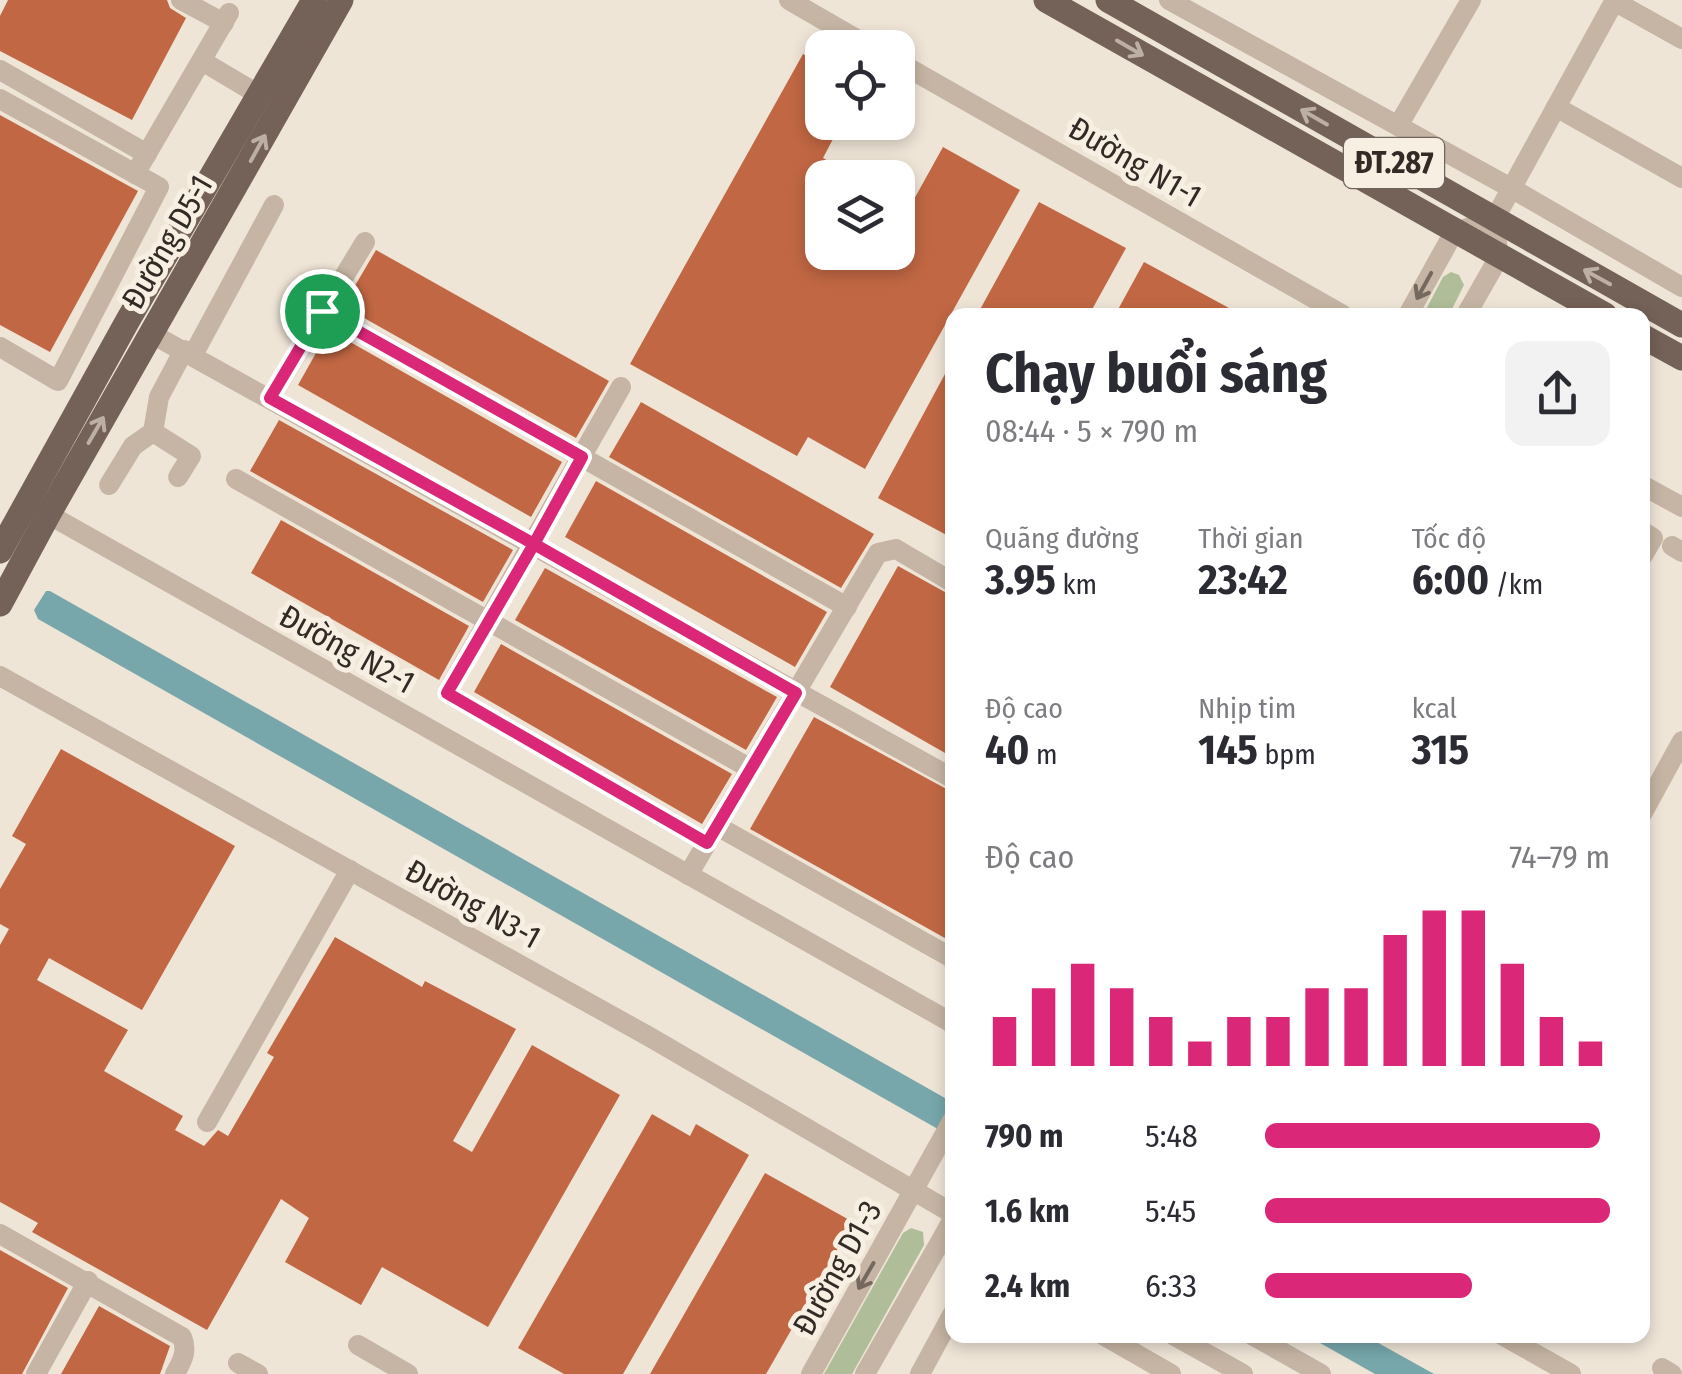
<!DOCTYPE html>
<html lang="vi">
<head>
<meta charset="utf-8">
<style>
	:root { --surface:#fff; --page:#f2f2f3; --text:#2b2b33; --muted:#7c7c81; --accent:#db2777 }
	body { margin:0; font-family:"Fira Sans Condensed",sans-serif; background:var(--page); color:var(--text); height:100vh; display:flex; flex-direction:column; font-size:38px; white-space:nowrap }
	* { box-sizing:border-box; margin:0 }
	p { font-size:32px; color:var(--muted) }
	.icon { flex:none; width:55px; height:55px; fill:none; stroke:currentColor; stroke-width:2; stroke-linecap:round; stroke-linejoin:round }
	.map { position:relative; flex:1; overflow:hidden }
	.sheet { position:absolute; left:945px; top:308px; width:705px; height:1035px; display:flex; flex-direction:column; background:var(--surface); border-radius:20px; box-shadow:0 5px 15px #0003 }
	.sheet>* { flex:none }
	.controls { position:absolute; left:805px; top:30px; display:grid; gap:20px }
	.controls a { display:grid; place-items:center; width:110px; height:110px; border-radius:20px; background:var(--surface); box-shadow:0 5px 15px #0003; font-size:50px }
	.pin { position:absolute; display:grid; place-items:center; width:85px; height:85px; color:#fff; margin:-42px; border:5px solid #fff; border-radius:50%; box-shadow:0 2px 10px #0007 }
	.round { display:grid; place-items:center; flex:none; width:105px; height:105px; border-radius:20px; background:var(--page) }
	.head { display:flex; align-items:center; justify-content:space-between; height:170px; padding:0 40px }
	h1 { font-size:55px; font-weight:700; line-height:75px }
	.metrics { display:grid; grid-template-columns:repeat(3,1fr); gap:15px; height:170px; padding:10px 40px }
	.metrics div { display:grid; align-content:center }
	.metrics b { font-size:42px; font-weight:700 }
	.metrics small { font-size:28px; font-weight:400 }
	.metrics p { font-size:28px }
	.chart { height:280px; padding:20px 40px }
	.chart p { display:flex; justify-content:space-between }
	.chart svg { width:100%; height:180px; margin-top:10px; stroke:var(--accent); stroke-width:6 }
	ul { padding:0 40px; list-style:none; font-size:32px }
	li { display:grid; grid-template-columns:160px 120px 1fr; align-items:center; height:75px }
	li i { height:25px; border-radius:12px; background:var(--accent) }
	.map>svg:first-child { display:block }
	.green { fill:#afbd98 }
	.water { fill:#77a7ab }
	.building { fill:#c16743 }
	.lines { fill:none; stroke-linecap:round; stroke-linejoin:round }
	.minor { stroke:#c6b5a4; stroke-width:20 }
	.major { stroke:#746157; stroke-width:25 }
	.oneway { stroke:#bdafa4 }
	.oneway2 { stroke:#75695e }
	.route-casing { stroke:#fff; stroke-width:20 }
	.route { stroke:#db2777; stroke-width:12 }
	.labels { text-anchor:middle; dominant-baseline:central; stroke-width:10; stroke-linejoin:round; paint-order:stroke }
	.shield { fill:#f8efe3; stroke:#6d655e; stroke-width:2.5 }
	.shield-label { font-size:30px; font-weight:bold; fill:#322a25 }
	.street-label { font-size:32px; fill:#322a25; stroke:#f8efe3 }
</style>
</head>
<body>
<div class="map">
<svg width="1682" height="1374" viewBox="0 0 1682 1374">
	<rect width="100%" height="100%" fill="#efe5d7"/>
	<g class="green">
		<polygon points="1451,272 1459,275 1464,285 1449,315 1423,315 1443,277"/>
		<polygon points="911,1228 923,1232 924,1245 852,1374 824,1374 903,1233"/>
	</g>
	<g class="water">
		<polygon points="46,591 50,591 952,1102 952,1137 38,619 34,610"/>
		<polygon points="1306,1335 1364,1335 1434,1374 1375,1374"/>
	</g>
	<g class="building">
		<polygon points="8,0 167,0 170,8 186,18 132,120 0,51 0,16"/>
		<polygon points="803,54 822,65 822,122 842,122 823,158 839,167 833,178 822,178 822,196 805,227 822,236 822,252 852,252 876,266 884,252 898,252 898,228 943,147 1020,190 865,469 808,437 797,456 630,364"/>
		<polygon points="0,115 138,191 50,352 0,325"/>
		<polygon points="1039,202 1126,248 1089,315 977,315"/>
		<polygon points="376,250 609,381 576,438 343,306"/>
		<polygon points="1144,262 1242,315 1115,315"/>
		<polygon points="329,330 562,462 531,517 298,385"/>
		<polygon points="952,361 952,538 878,498"/>
		<polygon points="641,402 874,534 841,588 609,457"/>
		<polygon points="279,420 513,550 483,602 250,471"/>
		<polygon points="596,481 827,612 795,667 565,537"/>
		<polygon points="281,520 469,626 439,680 251,573"/>
		<polygon points="898,566 952,596 952,757 830,687"/>
		<polygon points="545,568 777,697 746,750 515,620"/>
		<polygon points="501,644 732,774 702,824 474,692"/>
		<polygon points="814,717 952,792 952,942 750,829"/>
		<polygon points="61,749 235,846 142,1010 49,958 37,980 128,1030 104,1071 183,1116 175,1130 204,1146 218,1130 228,1136 274,1057 267,1053 335,937 422,987 425,981 516,1029 453,1141 472,1152 532,1045 620,1095 488,1327 382,1267 361,1305 285,1262 309,1218 281,1199 207,1330 32,1232 38,1223 0,1202 0,945 9,929 0,924 0,889 26,844 12,836"/>
		<polygon points="652,1114 690,1136 696,1124 749,1155 623,1374 564,1374 518,1348"/>
		<polygon points="765,1173 853,1222 766,1374 650,1374"/>
		<polygon points="0,1250 68,1288 22,1374 0,1374"/>
		<polygon points="99,1306 170,1346 160,1374 61,1374"/>
	</g>
	<g class="lines">
		<g class="minor">
			<polyline points="181,0 224,23"/>
			<polyline points="789,0 872,48"/>
			<polyline points="1169,0 1511,188 1682,287"/>
			<polyline points="1614,1 1682,39"/>
			<polyline points="202,61 259,95"/>
			<polyline points="898,62 1343,315"/>
			<polyline points="0,70 147,154"/>
			<polyline points="0,99 159,187 58,381 0,347"/>
			<polyline points="1556,107 1682,178"/>
			<polyline points="1398,126 1471,0"/>
			<polyline points="135,174 229,13"/>
			<polyline points="1494,220 1615,0"/>
			<polyline points="323,311 847,607"/>
			<polyline points="1408,315 1454,232 1494,220"/>
			<polyline points="1466,315 1499,257 1494,220"/>
			<polyline points="152,334 952,778"/>
			<polyline points="193,355 274,205"/>
			<polyline points="621,387 447,693 707,843"/>
			<polyline points="270,398 365,242"/>
			<polyline points="153,432 191,456 178,477"/>
			<polyline points="236,479 751,769"/>
			<polyline points="109,485 133,446 153,432 159,397 184,350"/>
			<polyline points="1642,485 1682,507"/>
			<polyline points="37,508 952,1023"/>
			<polyline points="1642,531 1653,538 1642,557"/>
			<polyline points="1672,546 1682,552"/>
			<polyline points="0,676 648,1036 952,1213"/>
			<polyline points="1642,814 1682,741"/>
			<polyline points="717,826 952,958"/>
			<polyline points="688,875 878,553 896,549 952,582"/>
			<polyline points="207,1122 350,870"/>
			<path d="M0,1234L182,1337C188,1352 182,1361 175,1374"/>
			<polyline points="1103,1335 1171,1374"/>
			<polyline points="1173,1335 1243,1374"/>
			<polyline points="1252,1335 1321,1374"/>
			<polyline points="1502,1335 1571,1374"/>
			<polyline points="358,1345 408,1374"/>
			<polyline points="238,1363 258,1374"/>
			<polyline points="1662,1368 1672,1374"/>
			<polyline points="36,1374 88,1281"/>
			<polyline points="811,1374 952,1121"/>
			<polyline points="865,1374 952,1221"/>
			<polyline points="920,1374 952,1315"/>
		</g>
		<g class="major">
			<polyline points="1046,0 1605,315"/>
			<polyline points="1108,0 1682,325"/>
			<polyline points="1642,336 1682,358"/>
			<polyline points="0,551 128,320 314,0"/>
			<polyline points="0,604 48,515 341,0"/>
		</g>
	</g>
	<defs><path id="oneway-shaft" d="M-6 0H5M1.5-3L5.5 0L1.5 3" fill="none" stroke-width="1.6" stroke-linecap="round" stroke-linejoin="round" transform="scale(2.5)"/></defs>
	<g class="oneway">
		<use href="#oneway-shaft" transform="translate(1130 48) rotate(30)"/>
		<use href="#oneway-shaft" transform="translate(1314 117) rotate(-150)"/>
		<use href="#oneway-shaft" transform="translate(258 148) rotate(-61)"/>
		<use href="#oneway-shaft" transform="translate(1597 277) rotate(-151)"/>
		<use href="#oneway-shaft" transform="translate(96 430) rotate(-60)"/>
	</g>
	<g class="oneway2">
		<use href="#oneway-shaft" transform="translate(1424 286) rotate(119)"/>
		<use href="#oneway-shaft" transform="translate(866 1276) rotate(120)"/>
	</g>
	<g class="lines">
		<g class="route-casing">
			<polyline id="route" points="322,311 270,398 534,544 447,693 707,843 796,693 534,544 582,457 322,311"/>
		</g>
		<use href="#route" class="route"/>
	</g>
	<g class="labels">
		<rect class="shield" x="1344" y="138" width="100" height="50" rx="8"/>
		<g class="shield-label">
			<text x="1394" y="163">ĐT.287</text>
		</g>
		<g class="street-label">
			<text transform="translate(1135 162) rotate(30)">Đường N1-1</text>
			<text transform="translate(167 242) rotate(-60)">Đường D5-1</text>
			<text transform="translate(347 649) rotate(29)">Đường N2-1</text>
			<text transform="translate(473 904) rotate(29)">Đường N3-1</text>
			<text transform="translate(837 1268) rotate(-61)">Đường D1-3</text>
		</g>
	</g>
</svg>
<div class="controls">
<a><svg class="icon" aria-label="locate" viewBox="0 0 24 24"><circle cx="12" cy="12" r="6"/><path d="M12 2v4M12 18v4M2 12h4M18 12h4"/></svg></a>
<a><svg class="icon" aria-label="layers" viewBox="0 0 24 24"><path d="M12 4l9 5-9 5-9-5zM3 14l9 5 9-5"/></svg></a>
</div>
<div class="pin" style="left:322px;top:311px;background:#1e9e55"><svg class="icon" aria-label="arrive" viewBox="0 0 24 24"><path d="M6 21V4h12l-3 4 3 4H6"/></svg></div>
<section class="sheet">
<div class="head"><div><h1>Chạy buổi sáng</h1><p>08:44 · 5 × 790 m</p></div><a class="round"><svg class="icon" aria-label="share" viewBox="0 0 24 24"><path d="M12 15V3M7 8l5-5 5 5M5 13v7h14v-7"/></svg></a></div>
<div class="metrics">
<div><p>Quãng đường</p><b>3.95<small> km</small></b></div>
<div><p>Thời gian</p><b>23:42</b></div>
<div><p>Tốc độ</p><b>6:00<small> /km</small></b></div>
</div>
<div class="metrics">
<div><p>Độ cao</p><b>40<small> m</small></b></div>
<div><p>Nhịp tim</p><b>145<small> bpm</small></b></div>
<div><p>kcal</p><b>315</b></div>
</div>
<div class="chart"><p><span>Độ cao</span>74–79 m</p>
<svg viewBox="0 0 160 44" preserveAspectRatio="none"><path d="M5 44V32M15 44V25M25 44V19M35 44V25M45 44V32M55 44V38M65 44V32M75 44V32M85 44V25M95 44V25M105 44V12M115 44V6M125 44V6M135 44V19M145 44V32M155 44V38"/></svg>
</div>
<ul>
<li><b>790 m</b>5:48<i style="width:97%"></i></li>
<li><b>1.6 km</b>5:45<i style="width:100%"></i></li>
<li><b>2.4 km</b>6:33<i style="width:60%"></i></li>
</ul>
</section>
</div>
</body>
</html>
